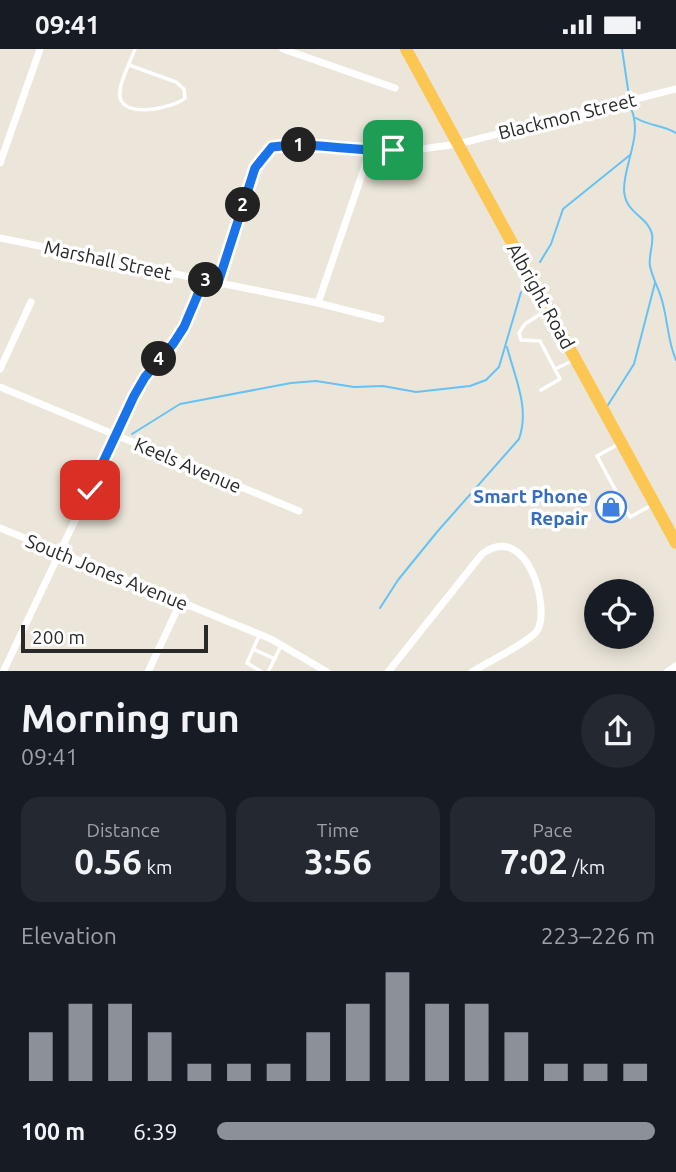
<!DOCTYPE html>
<html lang="en">
<head>
<meta charset="utf-8">
<style>
	:root { --surface:#171b24; --page:#242831; --text:#f1f3f6; --muted:#9ea1a6; --accent:#8c9099 }
	body { margin:0; font-family:Ubuntu,sans-serif; background:var(--page); color:var(--text); height:100vh; display:flex; flex-direction:column; font-size:26px; white-space:nowrap }
	* { box-sizing:border-box; margin:0 }
	p { font-size:23px; color:var(--muted) }
	.icon { flex:none; width:38px; height:38px; fill:none; stroke:currentColor; stroke-width:2; stroke-linecap:round; stroke-linejoin:round }
	.map { position:relative; height:622px; overflow:hidden }
	.panel { display:flex; flex-direction:column; background:var(--surface); flex:1 }
	.panel>* { flex:none }
	.buttons { position:absolute; left:584px; top:530px; display:grid; gap:14px }
	.buttons a { display:grid; place-items:center; width:70px; height:70px; border-radius:50%; background:var(--surface); box-shadow:0 4px 18px #0003; font-size:35px }
	.scale { position:absolute; left:21px; bottom:18px; width:187px; box-sizing:border-box; padding-left:7px; border:4px solid #292929; border-top:0; font-size:19px; line-height:24px; white-space:nowrap; color:#292929; -webkit-text-stroke:5px #fff; paint-order:stroke }
	.pin { position:absolute; display:grid; place-items:center; width:60px; height:60px; color:#fff; margin:-30px; border-radius:14px; box-shadow:0 4px 10px #0006 }
	.km { position:absolute; width:35px; height:35px; margin:-18px; border-radius:50%; background:#222; color:#fff; font-size:19px; line-height:35px; text-align:center }
	.round { display:grid; place-items:center; flex:none; width:74px; height:74px; border-radius:37px; background:var(--page) }
	.summary { display:flex; align-items:center; justify-content:space-between; height:119px; padding:0 21px }
	h1 { font-size:38px; font-weight:700; line-height:52px }
	.stats { display:grid; grid-template-columns:repeat(3,1fr); gap:10px; height:119px; padding:7px 21px }
	.stats div { display:grid; align-content:center; border-radius:18px; background:var(--page); text-align:center }
	.stats b { font-size:35px; font-weight:700 }
	.stats small { font-size:19px; font-weight:400 }
	.stats p { font-size:19px }
	.chart { height:196px; padding:14px 21px }
	.chart p { display:flex; justify-content:space-between }
	.chart svg { width:100%; height:126px; margin-top:7px; stroke:var(--accent); stroke-width:6 }
	ul { padding:0 21px; list-style:none; font-size:23px }
	li { display:grid; grid-template-columns:112px 84px 1fr; align-items:center; height:52px }
	li i { height:18px; border-radius:9px; background:var(--accent) }
	.status { display:flex; justify-content:space-between; align-items:center; height:49px; padding:0 35px; background:var(--surface); direction:ltr }
	.status svg { height:19px; fill:currentColor }
	.map>svg:first-child { display:block }
	.lines { fill:none; stroke-linecap:round; stroke-linejoin:round }
	.stream { stroke:#66c2f4; stroke-width:2 }
	.service { stroke:#fff; stroke-width:3.5 }
	.minor { stroke:#fff; stroke-width:7 }
	.trunk { stroke:#fbc652; stroke-width:12 }
	.route-casing { stroke:#fff; stroke-width:14 }
	.route { stroke:#1a73e8; stroke-width:9 }
	.labels { text-anchor:middle; dominant-baseline:central; stroke-width:7; stroke-linejoin:round; paint-order:stroke }
	.street-label { font-size:19px; fill:#292929; stroke:#fff }
	.shop-label { font-size:19px; font-weight:bold; fill:#366cbe; stroke:#fff; text-anchor:end }
</style>
</head>
<body>
<div class="status"><b>09:41</b><svg viewBox="0 0 49 12"><path d="M0 12V9h3v3zM5 12V6h3v6zM10 12V3h3v9zM15 12V0h3v12zM26 1h20v11H26zM47 4h2v5h-2z"/></svg></div>
<div class="map">
<svg width="676" height="623" viewBox="0 0 676 623">
	<rect width="100%" height="100%" fill="#ece6da"/>
	<g class="lines">
		<g class="stream">
			<polyline points="622,0 629,47"/>
			<path d="M630,57C644,86 624,112 624,141C625,165 648,167 652,185C654,196 648,207 650,217C652,228 658,238 661,248C668,269 667,291 676,311"/>
			<path d="M636,69C649,77 663,76 676,84"/>
			<polyline points="540,213 551,195 563,160 630,106"/>
			<polyline points="608,356 634,315 655,234"/>
			<polyline points="132,385 180,355 291,334 316,332 354,338 383,337 416,343 470,337 486,331 499,318 521,243"/>
			<path d="M380,559L398,531L437,483L519,390C530,359 515,329 507,298"/>
		</g>
		<g class="service">
			<path d="M129,16L176,33L184,40L185,49C174,59 124,70 120,48C118,35 131,12 135,0"/>
			<polyline points="555,320 572,312"/>
			<polyline points="541,341 560,330 540,292 521,291 519,284 525,275 545,262"/>
			<polyline points="617,396 597,407 630,468 652,456"/>
			<polyline points="259,587 247,614 262,623"/>
			<polyline points="253,600 275,610"/>
			<polyline points="268,623 281,597"/>
		</g>
		<g class="minor">
			<polyline points="283,0 395,39"/>
			<polyline points="0,114 40,0"/>
			<polyline points="0,189 318,254 381,270"/>
			<polyline points="217,234 255,119 272,98 292,95 370,102 414,101 458,95 676,40"/>
			<polyline points="318,254 370,102"/>
			<polyline points="0,320 31,253"/>
			<polyline points="0,338 299,462"/>
			<polyline points="0,479 271,590 327,623"/>
			<path d="M3,623L134,347C145,327 160,313 174,295C188,276 195,252 204,231"/>
			<polyline points="148,623 183,548"/>
			<path d="M388,623L482,505C528,471 551,561 537,582C529,593 486,614 472,623"/>
			<polyline points="667,623 676,617"/>
		</g>
		<polyline class="trunk" points="406,0 676,494"/>
	</g>
	<g class="lines">
		<g class="route-casing">
			<path id="route" d="M90,441L134,347L145,328L173,295L184,278L204,231L218,234L255,119L272,98C312,92 352,103 393,101"/>
		</g>
		<use href="#route" class="route"/>
	</g>
	<defs>
		<g id="shop-ring" transform="scale(1.575)"><circle r="9.5" fill="#fff" stroke="#3f7fe0" stroke-width="1.5"/><path d="M-5-2.5h2.3a2.7 3.5 0 0 1 5.4 0H5L5.5 6h-11ZM-1.5-2.5h3a1.5 2.3 0 0 0-3 0Z" fill="#3f7fe0"/></g>
	</defs>
	<g fill-rule="evenodd">
		<use href="#shop-ring" x="611" y="458"/>
	</g>
	<g class="labels">
		<g class="street-label">
			<text transform="translate(567 67) rotate(-14)">Blackmon Street</text>
			<text transform="translate(108 211) rotate(12)">Marshall Street</text>
			<text transform="translate(541 247) rotate(61)">Albright Road</text>
			<text transform="translate(188 416) rotate(23)">Keels Avenue</text>
			<text transform="translate(107 523) rotate(22)">South Jones Avenue</text>
		</g>
		<g class="shop-label">
			<text x="588" y="447">Smart Phone<tspan x="588" dy="22">Repair</tspan></text>
		</g>
	</g>
</svg>
<div class="buttons">
<a><svg class="icon" aria-label="locate" viewBox="0 0 24 24"><circle cx="12" cy="12" r="6"/><path d="M12 2v4M12 18v4M2 12h4M18 12h4"/></svg></a>
</div>
<div class="scale">200 m</div>
<div class="pin" style="left:393px;top:101px;background:#1e9e55"><svg class="icon" aria-label="arrive" viewBox="0 0 24 24"><path d="M6 21V4h12l-3 4 3 4H6"/></svg></div>
<div class="pin" style="left:90px;top:441px;background:#d93025"><svg class="icon" aria-label="check" viewBox="0 0 24 24"><path d="M5 12l5 5 9-10"/></svg></div>
<b class="km" style="left:299px;top:96px">1</b>
<b class="km" style="left:243px;top:156px">2</b>
<b class="km" style="left:206px;top:231px">3</b>
<b class="km" style="left:159px;top:310px">4</b>
</div>
<section class="panel">
<div class="summary"><div><h1>Morning run</h1><p>09:41</p></div><a class="round"><svg class="icon" aria-label="share" viewBox="0 0 24 24"><path d="M12 15V3M7 8l5-5 5 5M5 13v7h14v-7"/></svg></a></div>
<div class="stats">
<div><p>Distance</p><b>0.56<small> km</small></b></div>
<div><p>Time</p><b>3:56</b></div>
<div><p>Pace</p><b>7:02<small> /km</small></b></div>
</div>
<div class="chart"><p><span>Elevation</span>223–226 m</p>
<svg viewBox="0 0 160 44" preserveAspectRatio="none"><path d="M5 44V27M15 44V17M25 44V17M35 44V27M45 44V38M55 44V38M65 44V38M75 44V27M85 44V17M95 44V6M105 44V17M115 44V17M125 44V27M135 44V38M145 44V38M155 44V38"/></svg>
</div>
<ul>
<li><b>100 m</b>6:39<i style="width:100%"></i></li>
</ul>
</section>
</body>
</html>
